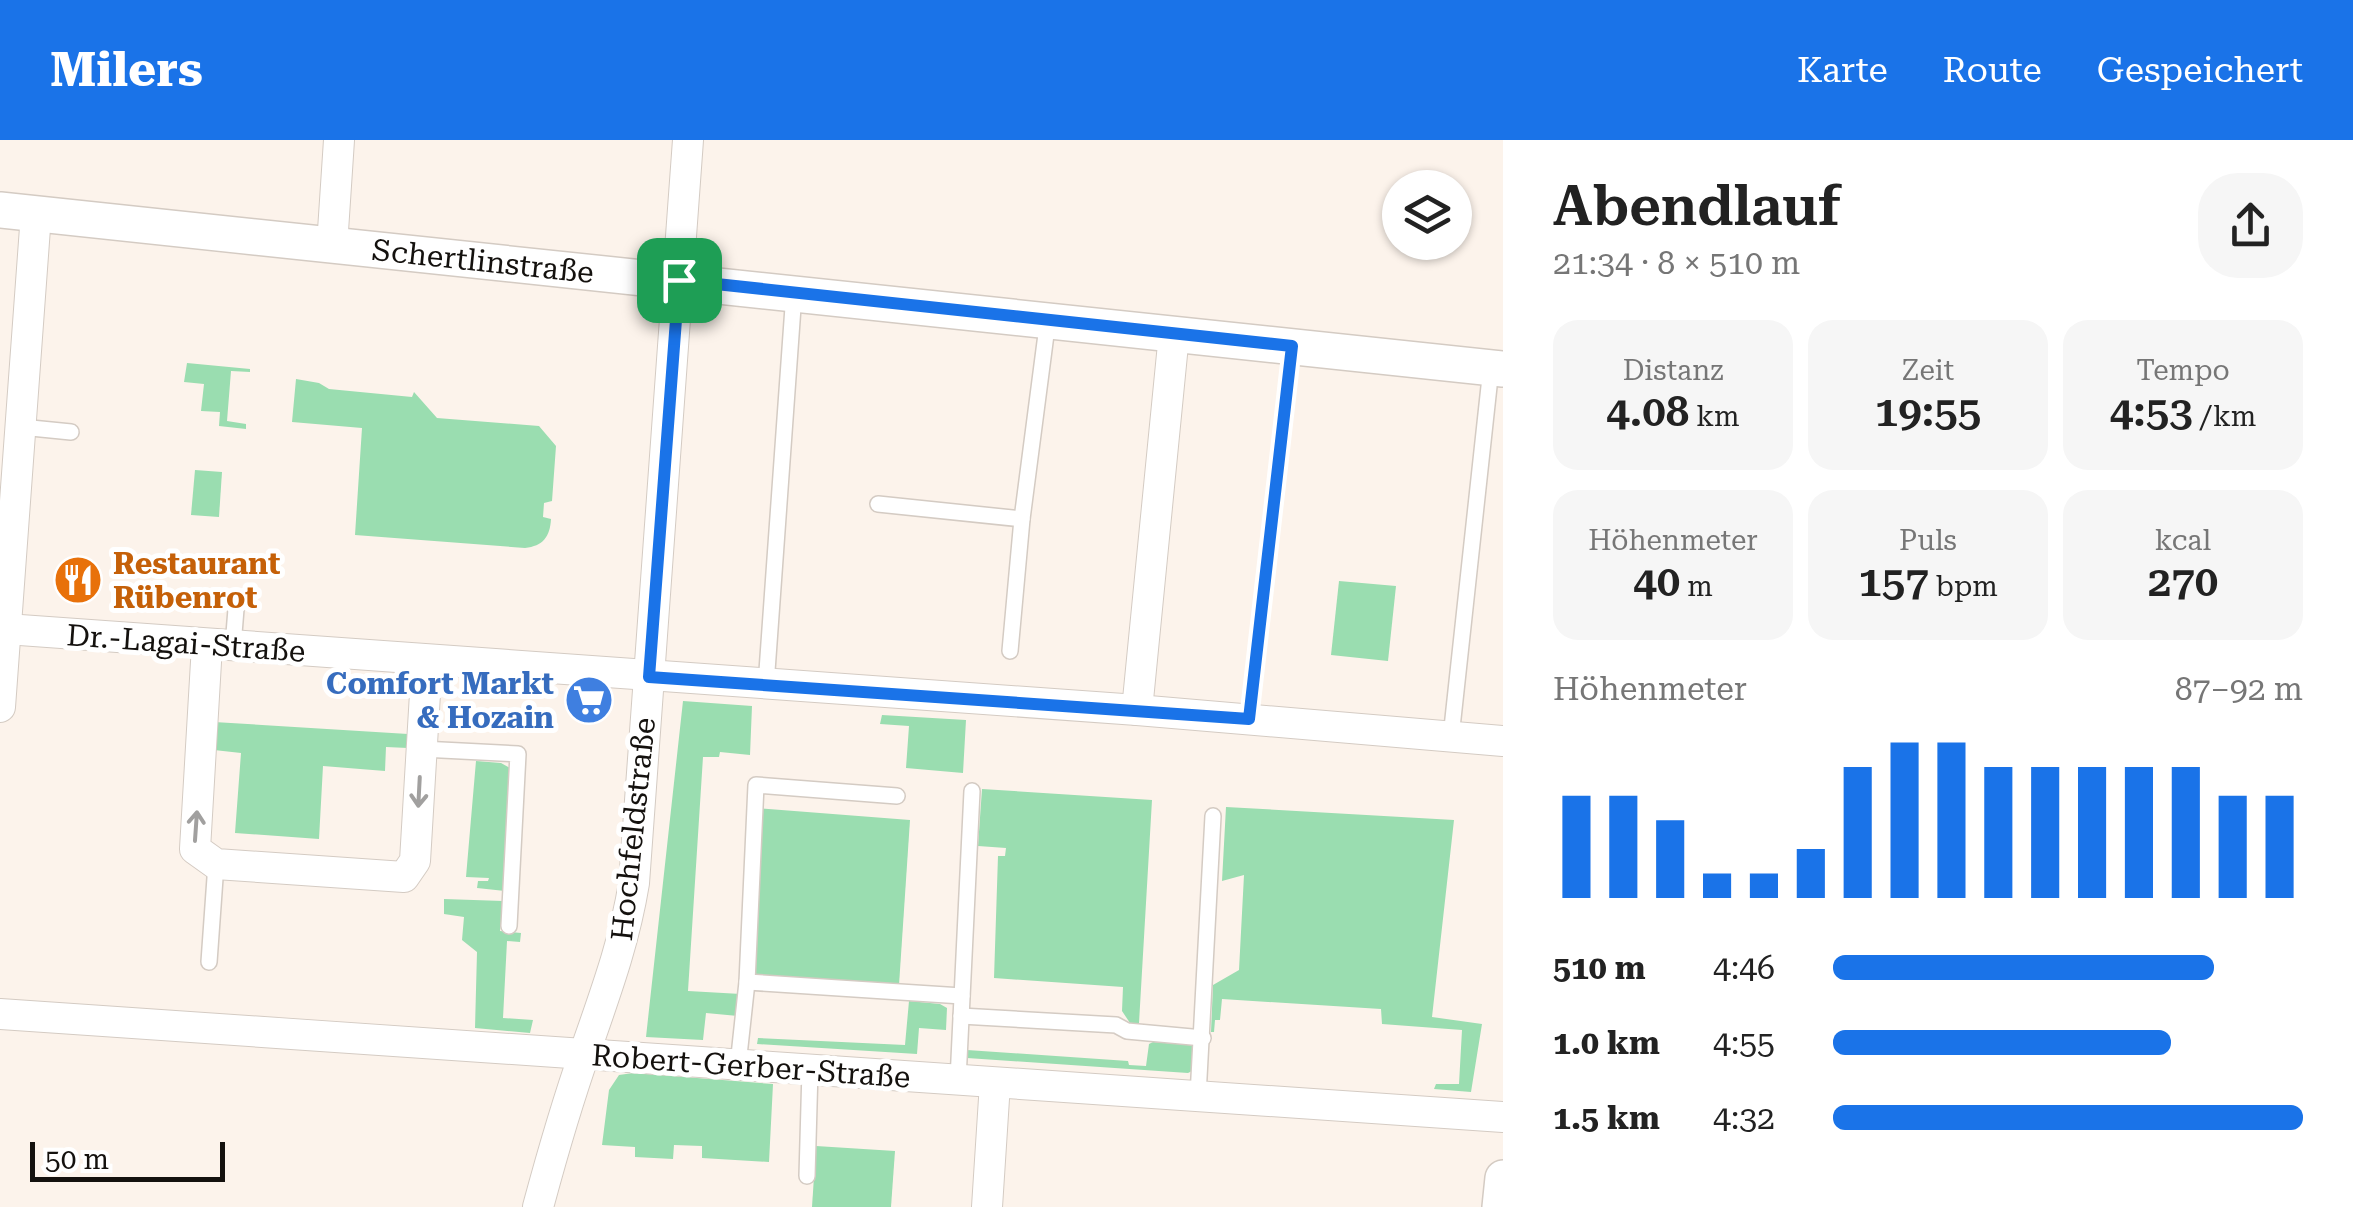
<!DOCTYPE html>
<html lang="de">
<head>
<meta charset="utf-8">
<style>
	:root { --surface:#fff; --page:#f6f6f6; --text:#222; --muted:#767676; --accent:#1a73e8 }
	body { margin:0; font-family:"Roboto Serif",serif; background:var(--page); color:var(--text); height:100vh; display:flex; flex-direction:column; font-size:38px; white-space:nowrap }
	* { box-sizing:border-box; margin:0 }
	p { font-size:32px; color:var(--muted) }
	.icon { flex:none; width:55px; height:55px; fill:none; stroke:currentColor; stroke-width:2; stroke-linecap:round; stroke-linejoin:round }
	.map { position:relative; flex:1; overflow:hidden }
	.panel { display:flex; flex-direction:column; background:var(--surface); width:850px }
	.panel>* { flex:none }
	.controls { position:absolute; left:1382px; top:30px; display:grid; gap:20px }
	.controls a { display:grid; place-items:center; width:90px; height:90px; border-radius:50%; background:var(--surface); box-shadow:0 2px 8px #0004; font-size:50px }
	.scale { position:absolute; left:30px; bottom:25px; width:195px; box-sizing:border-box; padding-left:10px; border:5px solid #14110e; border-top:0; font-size:28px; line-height:35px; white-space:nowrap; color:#14110e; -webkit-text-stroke:8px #fff; paint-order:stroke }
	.pin { position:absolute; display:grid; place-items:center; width:85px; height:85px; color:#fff; margin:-42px; border-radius:20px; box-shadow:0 5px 15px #0006 }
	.round { display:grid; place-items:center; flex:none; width:105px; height:105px; border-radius:40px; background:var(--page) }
	.head { display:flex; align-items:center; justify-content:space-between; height:170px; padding:0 50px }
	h1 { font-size:55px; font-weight:600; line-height:75px }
	.metrics { display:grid; grid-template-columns:repeat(3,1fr); gap:15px; height:170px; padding:10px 50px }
	.metrics div { display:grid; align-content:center; border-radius:25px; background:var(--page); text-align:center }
	.metrics b { font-size:42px; font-weight:600 }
	.metrics small { font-size:28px; font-weight:400 }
	.metrics p { font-size:28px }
	.chart { height:280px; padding:20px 50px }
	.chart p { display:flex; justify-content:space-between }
	.chart svg { width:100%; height:180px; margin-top:10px; stroke:var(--accent); stroke-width:6 }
	ul { padding:0 50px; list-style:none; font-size:32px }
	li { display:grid; grid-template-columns:160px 120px 1fr; align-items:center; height:75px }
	li i { height:25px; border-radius:12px; background:var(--accent) }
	header { display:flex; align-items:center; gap:60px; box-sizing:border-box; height:140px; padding:0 50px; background:var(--accent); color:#fff }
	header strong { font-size:48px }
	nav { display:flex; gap:55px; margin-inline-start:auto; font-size:35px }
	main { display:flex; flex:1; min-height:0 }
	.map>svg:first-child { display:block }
	.green { fill:#9addb0 }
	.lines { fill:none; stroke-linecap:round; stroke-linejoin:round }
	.service-casing { stroke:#d4cbc3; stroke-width:18 }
	.minor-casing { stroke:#d4cbc3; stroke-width:32 }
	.tertiary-casing { stroke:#d4cbc3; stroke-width:38 }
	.service { stroke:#fff; stroke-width:15 }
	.minor { stroke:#fff; stroke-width:30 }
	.tertiary { stroke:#fff; stroke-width:35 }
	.oneway { stroke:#a1a09f }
	.route-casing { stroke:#fff; stroke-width:20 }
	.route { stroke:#1a73e8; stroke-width:12 }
	.labels { text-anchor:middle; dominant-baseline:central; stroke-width:10; stroke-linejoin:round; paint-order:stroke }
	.street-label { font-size:30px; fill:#14110e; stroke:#fff }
	.food-label { font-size:30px; font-weight:bold; fill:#c56008; stroke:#fff; text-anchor:start }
	.shop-label { font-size:30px; font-weight:bold; fill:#366cbe; stroke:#fff; text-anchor:end }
</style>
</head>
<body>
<header>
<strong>Milers</strong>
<nav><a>Karte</a><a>Route</a><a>Gespeichert</a></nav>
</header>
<main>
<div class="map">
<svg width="1503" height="1067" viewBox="0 0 1503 1067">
	<rect width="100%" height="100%" fill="#fcf3eb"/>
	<g class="green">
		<polygon points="187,223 250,229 250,232 231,231 227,281 246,284 246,289 219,286 220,272 201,271 204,244 184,242"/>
		<path d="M296,239L319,243L329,249L412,257L414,252L437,278L539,286L556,306L552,361L544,363L543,377L551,379C550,397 543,406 525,408L355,395L362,288L292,282Z"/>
		<polygon points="195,330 222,332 219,377 191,375"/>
		<polygon points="1339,441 1396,446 1388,521 1331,515"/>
		<polygon points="683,561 752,566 750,615 720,612 719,617 703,617 688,851 741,854 738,876 706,873 703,900 646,897"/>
		<polygon points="882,575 966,580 963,633 906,628 909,586 880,584"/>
		<polygon points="214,582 408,594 408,608 386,607 385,631 323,626 319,699 235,693 241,613 214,610"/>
		<polygon points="476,621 501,623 510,628 505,751 477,748 478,741 488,741 489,738 466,737"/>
		<polygon points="982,649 1152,660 1139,883 1130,883 1122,871 1123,847 994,838 998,716 1005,716 1006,708 978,706"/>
		<polygon points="1226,667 1454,680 1432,877 1482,884 1471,952 1434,949 1436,944 1459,944 1462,890 1382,884 1381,869 1222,859 1220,880 1215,880 1214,892 1211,892 1213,845 1239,830 1244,735 1222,741"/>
		<polygon points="757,668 910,680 899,845 750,837"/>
		<polygon points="444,759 503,761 500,791 521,793 520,802 507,801 503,878 533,880 530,893 475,888 477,812 462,800 464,777 444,774"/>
		<polygon points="909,861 940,864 947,868 946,890 919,888 917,914 757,904 758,898 905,905"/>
		<polygon points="1153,902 1192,905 1192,931 1188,933 967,918 967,910 1128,921 1129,925 1146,926 1149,904"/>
		<polygon points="633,933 773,944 769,1022 702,1018 702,1006 674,1005 673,1019 635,1017 635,1007 602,1005 609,950 619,935"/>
		<polygon points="816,1006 895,1011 891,1067 812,1067"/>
	</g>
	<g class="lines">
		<g class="service-casing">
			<g id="service">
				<polyline points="21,287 71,292"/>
				<polyline points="878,364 1022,379"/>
				<polyline points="233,506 236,469"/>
				<polyline points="1010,511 1022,379 1048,179"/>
				<polyline points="766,545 794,153"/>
				<polyline points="1249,579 1292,206"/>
				<polyline points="1451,597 1491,228"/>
				<polyline points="422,609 518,614 509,786"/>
				<polyline points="209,822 216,724"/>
				<polyline points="747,842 962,856"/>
				<polyline points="961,876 1116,885 1127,891 1203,898"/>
				<polyline points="738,925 747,842 756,645 897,656"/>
				<polyline points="958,940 972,651"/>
				<polyline points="1198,956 1213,676"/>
				<polyline points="807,1036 810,930"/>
			</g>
		</g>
		<g class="minor-casing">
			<g id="minor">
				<polyline points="332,106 339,0"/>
				<polyline points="6,489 1137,570 1503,601"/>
				<polyline points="207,505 195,709 216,724 404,737 415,721 427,520"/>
				<polyline points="0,567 36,74"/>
				<polyline points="1137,570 1174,194"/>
				<polyline points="0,874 1503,977"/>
				<path d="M538,1067C552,1015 567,963 585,912C605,854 624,804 634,743L688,0"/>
				<polyline points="987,1067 995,943"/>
			</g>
		</g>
		<g class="tertiary-casing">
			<g id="tertiary">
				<polyline points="0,70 1503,229"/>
				<polyline points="1500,1067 1503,1038"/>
			</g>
		</g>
		<use href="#service" class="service"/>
		<use href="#minor" class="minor"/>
		<use href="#tertiary" class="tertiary"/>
	</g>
	<defs><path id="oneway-shaft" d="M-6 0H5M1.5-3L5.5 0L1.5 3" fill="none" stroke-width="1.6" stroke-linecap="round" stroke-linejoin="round" transform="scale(2.5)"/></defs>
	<g class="oneway">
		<use href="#oneway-shaft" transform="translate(419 652) rotate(93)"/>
		<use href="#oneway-shaft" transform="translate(196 686) rotate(-86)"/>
	</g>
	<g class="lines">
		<g class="route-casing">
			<polygon id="route" points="679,140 1292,206 1249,579 649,537"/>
		</g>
		<use href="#route" class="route"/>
	</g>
	<defs>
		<g id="restaurant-disc" transform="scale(2.5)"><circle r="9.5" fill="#e8710a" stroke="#fff"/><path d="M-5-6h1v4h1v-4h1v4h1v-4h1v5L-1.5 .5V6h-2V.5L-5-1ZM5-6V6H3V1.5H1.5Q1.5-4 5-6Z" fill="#fff"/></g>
		<g id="supermarket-disc" transform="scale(2.5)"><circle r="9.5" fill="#3f7fe0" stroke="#fff"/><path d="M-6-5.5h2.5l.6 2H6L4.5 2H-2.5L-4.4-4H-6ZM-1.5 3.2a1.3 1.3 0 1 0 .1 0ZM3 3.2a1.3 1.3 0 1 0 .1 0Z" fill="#fff"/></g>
	</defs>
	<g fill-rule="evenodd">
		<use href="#restaurant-disc" x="78" y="440"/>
		<use href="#supermarket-disc" x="589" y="560"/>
	</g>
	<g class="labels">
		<g class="street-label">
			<text transform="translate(483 121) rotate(6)">Schertlinstraße</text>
			<text transform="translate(186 503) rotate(4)">Dr.-Lagai-Straße</text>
			<text transform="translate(633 689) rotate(-84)">Hochfeldstraße</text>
			<text transform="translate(751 926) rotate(4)">Robert-Gerber-Straße</text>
		</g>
		<g class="food-label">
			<text x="113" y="423">Restaurant<tspan x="113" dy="34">Rübenrot</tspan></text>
		</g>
		<g class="shop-label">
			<text x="554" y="543">Comfort Markt<tspan x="554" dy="34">&amp; Hozain</tspan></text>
		</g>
	</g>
</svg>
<div class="controls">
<a><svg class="icon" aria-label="layers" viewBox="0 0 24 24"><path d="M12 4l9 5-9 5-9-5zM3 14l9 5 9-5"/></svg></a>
</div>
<div class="scale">50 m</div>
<div class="pin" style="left:679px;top:140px;background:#1e9e55"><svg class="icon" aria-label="arrive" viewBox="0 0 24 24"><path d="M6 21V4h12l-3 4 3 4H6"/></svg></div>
</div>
<section class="panel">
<div class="head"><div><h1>Abendlauf</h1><p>21:34 · 8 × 510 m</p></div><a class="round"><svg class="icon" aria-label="share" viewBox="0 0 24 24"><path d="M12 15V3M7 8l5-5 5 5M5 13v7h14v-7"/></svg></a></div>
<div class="metrics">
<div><p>Distanz</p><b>4.08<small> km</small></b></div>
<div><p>Zeit</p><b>19:55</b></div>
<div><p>Tempo</p><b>4:53<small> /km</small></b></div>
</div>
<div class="metrics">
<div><p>Höhenmeter</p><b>40<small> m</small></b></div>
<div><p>Puls</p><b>157<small> bpm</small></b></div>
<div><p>kcal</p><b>270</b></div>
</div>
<div class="chart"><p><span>Höhenmeter</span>87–92 m</p>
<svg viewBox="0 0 160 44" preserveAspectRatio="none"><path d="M5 44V19M15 44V19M25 44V25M35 44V38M45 44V38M55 44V32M65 44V12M75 44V6M85 44V6M95 44V12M105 44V12M115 44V12M125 44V12M135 44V12M145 44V19M155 44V19"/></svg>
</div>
<ul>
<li><b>510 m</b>4:46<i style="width:81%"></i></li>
<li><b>1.0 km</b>4:55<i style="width:72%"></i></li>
<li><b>1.5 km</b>4:32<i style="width:100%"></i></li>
</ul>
</section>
</main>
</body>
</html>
